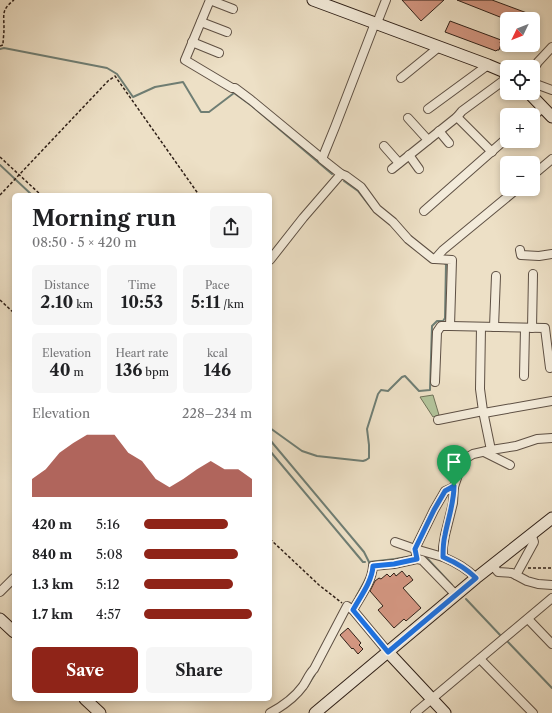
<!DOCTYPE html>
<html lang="en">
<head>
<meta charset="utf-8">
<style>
	:root { --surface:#fff; --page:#f6f6f6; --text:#202124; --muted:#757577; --accent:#8f2418 }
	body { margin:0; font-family:"Libre Caslon Text",serif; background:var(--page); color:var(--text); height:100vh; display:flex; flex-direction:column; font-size:15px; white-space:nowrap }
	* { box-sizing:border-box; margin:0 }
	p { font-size:13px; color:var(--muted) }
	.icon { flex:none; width:22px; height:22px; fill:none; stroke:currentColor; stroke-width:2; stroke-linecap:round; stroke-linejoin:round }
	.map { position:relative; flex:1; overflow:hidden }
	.drawer { position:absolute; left:12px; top:193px; width:260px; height:508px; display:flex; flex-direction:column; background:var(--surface); border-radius:6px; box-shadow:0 2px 6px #0003 }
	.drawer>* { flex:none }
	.needle { width:26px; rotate:227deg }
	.tools { position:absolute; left:500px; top:12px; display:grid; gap:8px }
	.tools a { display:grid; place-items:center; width:40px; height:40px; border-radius:6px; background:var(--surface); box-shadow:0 2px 6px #0003; font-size:20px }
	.pin { position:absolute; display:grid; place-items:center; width:34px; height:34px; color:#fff; margin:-41px -17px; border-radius:50% 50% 50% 0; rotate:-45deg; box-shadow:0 0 4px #0007 }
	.pin .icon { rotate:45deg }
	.round { display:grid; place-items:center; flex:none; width:42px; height:42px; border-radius:6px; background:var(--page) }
	.head { display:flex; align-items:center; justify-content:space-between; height:68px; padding:0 20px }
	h1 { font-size:22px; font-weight:800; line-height:30px }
	.stats { display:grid; grid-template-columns:repeat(3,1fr); gap:6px; height:68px; padding:4px 20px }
	.stats div { display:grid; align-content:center; border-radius:6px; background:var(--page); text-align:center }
	.stats b { font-size:17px; font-weight:800 }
	.stats small { font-size:11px; font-weight:400 }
	.stats p { font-size:11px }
	.chart { height:112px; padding:8px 20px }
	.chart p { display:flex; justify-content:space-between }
	.chart svg { width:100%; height:72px; margin-top:4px; fill:var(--accent); opacity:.7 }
	.action { display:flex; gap:8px; margin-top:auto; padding:8px 20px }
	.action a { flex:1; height:46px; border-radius:6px; background:var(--accent); color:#fff; font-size:16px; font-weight:800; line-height:46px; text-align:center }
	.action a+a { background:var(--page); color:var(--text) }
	ul { padding:0 20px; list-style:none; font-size:13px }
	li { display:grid; grid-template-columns:64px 48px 1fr; align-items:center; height:30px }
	li i { height:10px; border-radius:5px; background:var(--accent) }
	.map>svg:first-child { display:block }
	.green { fill:#b2c39a; stroke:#707259 }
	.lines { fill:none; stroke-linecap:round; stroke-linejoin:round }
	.stream { stroke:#6f7e74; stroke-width:2 }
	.building { fill:#d49782; stroke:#2f2018 }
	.street-casing { stroke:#5e5044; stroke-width:10 }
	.secondary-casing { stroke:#2f2018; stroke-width:13 }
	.path { stroke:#2f2018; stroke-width:1.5; stroke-dasharray:3 2; stroke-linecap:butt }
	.street { stroke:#f3ebda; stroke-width:8 }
	.secondary { stroke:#f3ebda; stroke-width:11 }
	.route-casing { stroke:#fff; stroke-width:8 }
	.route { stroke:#1a73e8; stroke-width:5 }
</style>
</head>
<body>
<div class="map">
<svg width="552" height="713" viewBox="0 0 552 713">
	<rect width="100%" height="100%" fill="#ede0c6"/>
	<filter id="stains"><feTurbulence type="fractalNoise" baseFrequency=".005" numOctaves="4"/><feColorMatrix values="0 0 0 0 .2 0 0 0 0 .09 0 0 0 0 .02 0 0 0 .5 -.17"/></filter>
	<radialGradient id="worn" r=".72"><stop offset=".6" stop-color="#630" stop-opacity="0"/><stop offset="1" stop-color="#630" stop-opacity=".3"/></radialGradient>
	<polygon class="green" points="433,395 439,415 433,417 420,397"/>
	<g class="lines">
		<g class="stream">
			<polyline points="0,49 4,48 107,68 117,74 133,97 155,87 183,82 201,112 209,112 234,93 252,106 332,174"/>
			<polyline points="0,165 32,195"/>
			<polyline points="344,181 358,191 372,209"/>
			<polyline points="270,428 302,451 317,456 363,461 366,460 369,458 369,445 367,429 378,394 381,390 388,391 402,377 405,376 419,391 430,390 432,326 437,321 443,321 445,318 446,264 444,263"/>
			<polyline points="270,440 364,552 369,562 370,567"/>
			<polyline points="270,451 363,562 365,562"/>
			<polyline points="369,562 395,559 419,555 425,556 452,585"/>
			<polyline points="356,597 368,575"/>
			<polyline points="466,599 501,636"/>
			<polyline points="508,642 552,688"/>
			<polyline points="307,687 315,674"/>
		</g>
	</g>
	<g class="building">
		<polygon points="402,0 444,0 421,21"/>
		<polygon points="457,0 492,0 527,13 525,19 505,19"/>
		<polygon points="450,21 501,40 500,43 501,44 499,50 497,50 496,51 445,32"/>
		<polygon points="402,571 407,577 409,575 413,580 403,588 421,608 406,621 404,619 394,628 378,610 383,606 370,591 375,581 379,578 381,579 387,574 390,577 394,573 396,576"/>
		<polygon points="348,628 361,643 359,645 363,649 358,654 353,648 352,649 340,635"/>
	</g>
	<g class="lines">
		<g class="street-casing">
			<g id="street">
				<polyline points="210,0 185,60 232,88 235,88 251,100 319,156 323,157"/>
				<polyline points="210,0 233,9"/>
				<polyline points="201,22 227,32"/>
				<polyline points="375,23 335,127 322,159 341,174 346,176 361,187 377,209 393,222 408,239 433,259 435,259 443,250 517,189"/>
				<polyline points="377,23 386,0"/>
				<polyline points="192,42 219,53"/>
				<polyline points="533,70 538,62 552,47"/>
				<polyline points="401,78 439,47"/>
				<polyline points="533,83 552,90"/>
				<polyline points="428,109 488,65"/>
				<polyline points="533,116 543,108"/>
				<polyline points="457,117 492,152"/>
				<polyline points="408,118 428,140"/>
				<polyline points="439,131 449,143"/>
				<polyline points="384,146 399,163"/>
				<polyline points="409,155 419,169"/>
				<polyline points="392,169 457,117 462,111 507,78"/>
				<polyline points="533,175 552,159"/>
				<polyline points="424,211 507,138"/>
				<polyline points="520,250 521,255 539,256 552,254"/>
				<polyline points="435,259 452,260 450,326 441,326 437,332 435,382"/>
				<polyline points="270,260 303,218 341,174"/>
				<polyline points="450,326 545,328 550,368"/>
				<polyline points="494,327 496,276"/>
				<polyline points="532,328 533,274"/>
				<polyline points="524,376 525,328"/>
				<polyline points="483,411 491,450 516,446 537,439 552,438"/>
				<polyline points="484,413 552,401"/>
				<polyline points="438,420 483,411 480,389 481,327"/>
				<polyline points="484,452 510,465"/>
				<polyline points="395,542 415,549 416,554"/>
				<polyline points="443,557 415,549 434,510 445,491 454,487"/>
				<polyline points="492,565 498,572 512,573 527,581 538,584 552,585"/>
				<polyline points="516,575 534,542 531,534"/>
				<path d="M476,578C466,568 457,563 443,557V547L445,535L453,503L454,487L463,460L473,454L491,450"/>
				<polyline points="0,592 14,578"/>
				<path d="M353,610C360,597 372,582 373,566L394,564L417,559L422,560L456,595"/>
				<polyline points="528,619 552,644"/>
				<polyline points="480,659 533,713"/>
				<path d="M270,713C283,706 295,697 303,686C307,680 309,674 314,669L347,606L353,610L388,652"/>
				<polyline points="415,713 552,598"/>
			</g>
		</g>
		<g class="secondary-casing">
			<g id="secondary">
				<polyline points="313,0 488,65 507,73"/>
				<polyline points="529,93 552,117"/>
				<polyline points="0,619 14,632"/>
				<polyline points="388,652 445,713"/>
				<polyline points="85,699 100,713"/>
				<polyline points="315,713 476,578 552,518"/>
			</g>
		</g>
		<g class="path">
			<path d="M0,46L3,45C3,40 4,34 4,29C4,14 1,10 14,0"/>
			<polyline points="0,157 41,195"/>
			<polyline points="0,195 108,81 115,76 199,195"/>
			<polyline points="0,300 14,313"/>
			<polyline points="270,539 319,585 342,603"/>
			<polyline points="528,568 552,568"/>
		</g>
		<use href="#street" class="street"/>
		<use href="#secondary" class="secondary"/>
	</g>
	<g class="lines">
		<g class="route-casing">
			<path id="route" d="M454,486C454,503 448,519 445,535C443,543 443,550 443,557C457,563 466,568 476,578L388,652L353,610C360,597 372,582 373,566L394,564L417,559L415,549L434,510L445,491Z"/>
		</g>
		<use href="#route" class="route"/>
	</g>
	<rect width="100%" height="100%" filter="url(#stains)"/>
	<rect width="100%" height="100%" fill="url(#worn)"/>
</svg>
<div class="tools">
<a><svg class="needle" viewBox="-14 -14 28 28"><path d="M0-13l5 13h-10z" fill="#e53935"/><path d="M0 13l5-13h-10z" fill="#757577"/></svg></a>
<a><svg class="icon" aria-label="locate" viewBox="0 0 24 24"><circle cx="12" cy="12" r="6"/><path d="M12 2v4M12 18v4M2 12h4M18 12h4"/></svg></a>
<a>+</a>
<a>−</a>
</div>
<div class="pin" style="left:454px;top:486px;background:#1e9e55"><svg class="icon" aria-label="arrive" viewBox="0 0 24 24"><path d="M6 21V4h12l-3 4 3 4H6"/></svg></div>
<section class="drawer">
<div class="head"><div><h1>Morning run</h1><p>08:50 · 5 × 420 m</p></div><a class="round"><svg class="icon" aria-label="share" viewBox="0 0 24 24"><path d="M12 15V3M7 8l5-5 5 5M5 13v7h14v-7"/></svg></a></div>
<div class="stats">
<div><p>Distance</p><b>2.10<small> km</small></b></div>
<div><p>Time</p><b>10:53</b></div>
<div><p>Pace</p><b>5:11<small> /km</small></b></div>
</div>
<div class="stats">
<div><p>Elevation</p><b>40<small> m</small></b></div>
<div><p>Heart rate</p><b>136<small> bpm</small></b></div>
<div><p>kcal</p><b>146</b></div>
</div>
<div class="chart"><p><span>Elevation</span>228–234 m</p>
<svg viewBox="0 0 160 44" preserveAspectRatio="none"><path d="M0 44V33L10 27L20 17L30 11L40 6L50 6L60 6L70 17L80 22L90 33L100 38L110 33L120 27L130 22L140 27L150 27L160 33V44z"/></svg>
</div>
<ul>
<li><b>420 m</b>5:16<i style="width:78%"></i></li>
<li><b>840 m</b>5:08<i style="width:87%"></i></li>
<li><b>1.3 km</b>5:12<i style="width:82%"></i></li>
<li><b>1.7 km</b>4:57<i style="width:100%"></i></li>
</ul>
<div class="action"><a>Save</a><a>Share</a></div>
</section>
</div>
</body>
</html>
